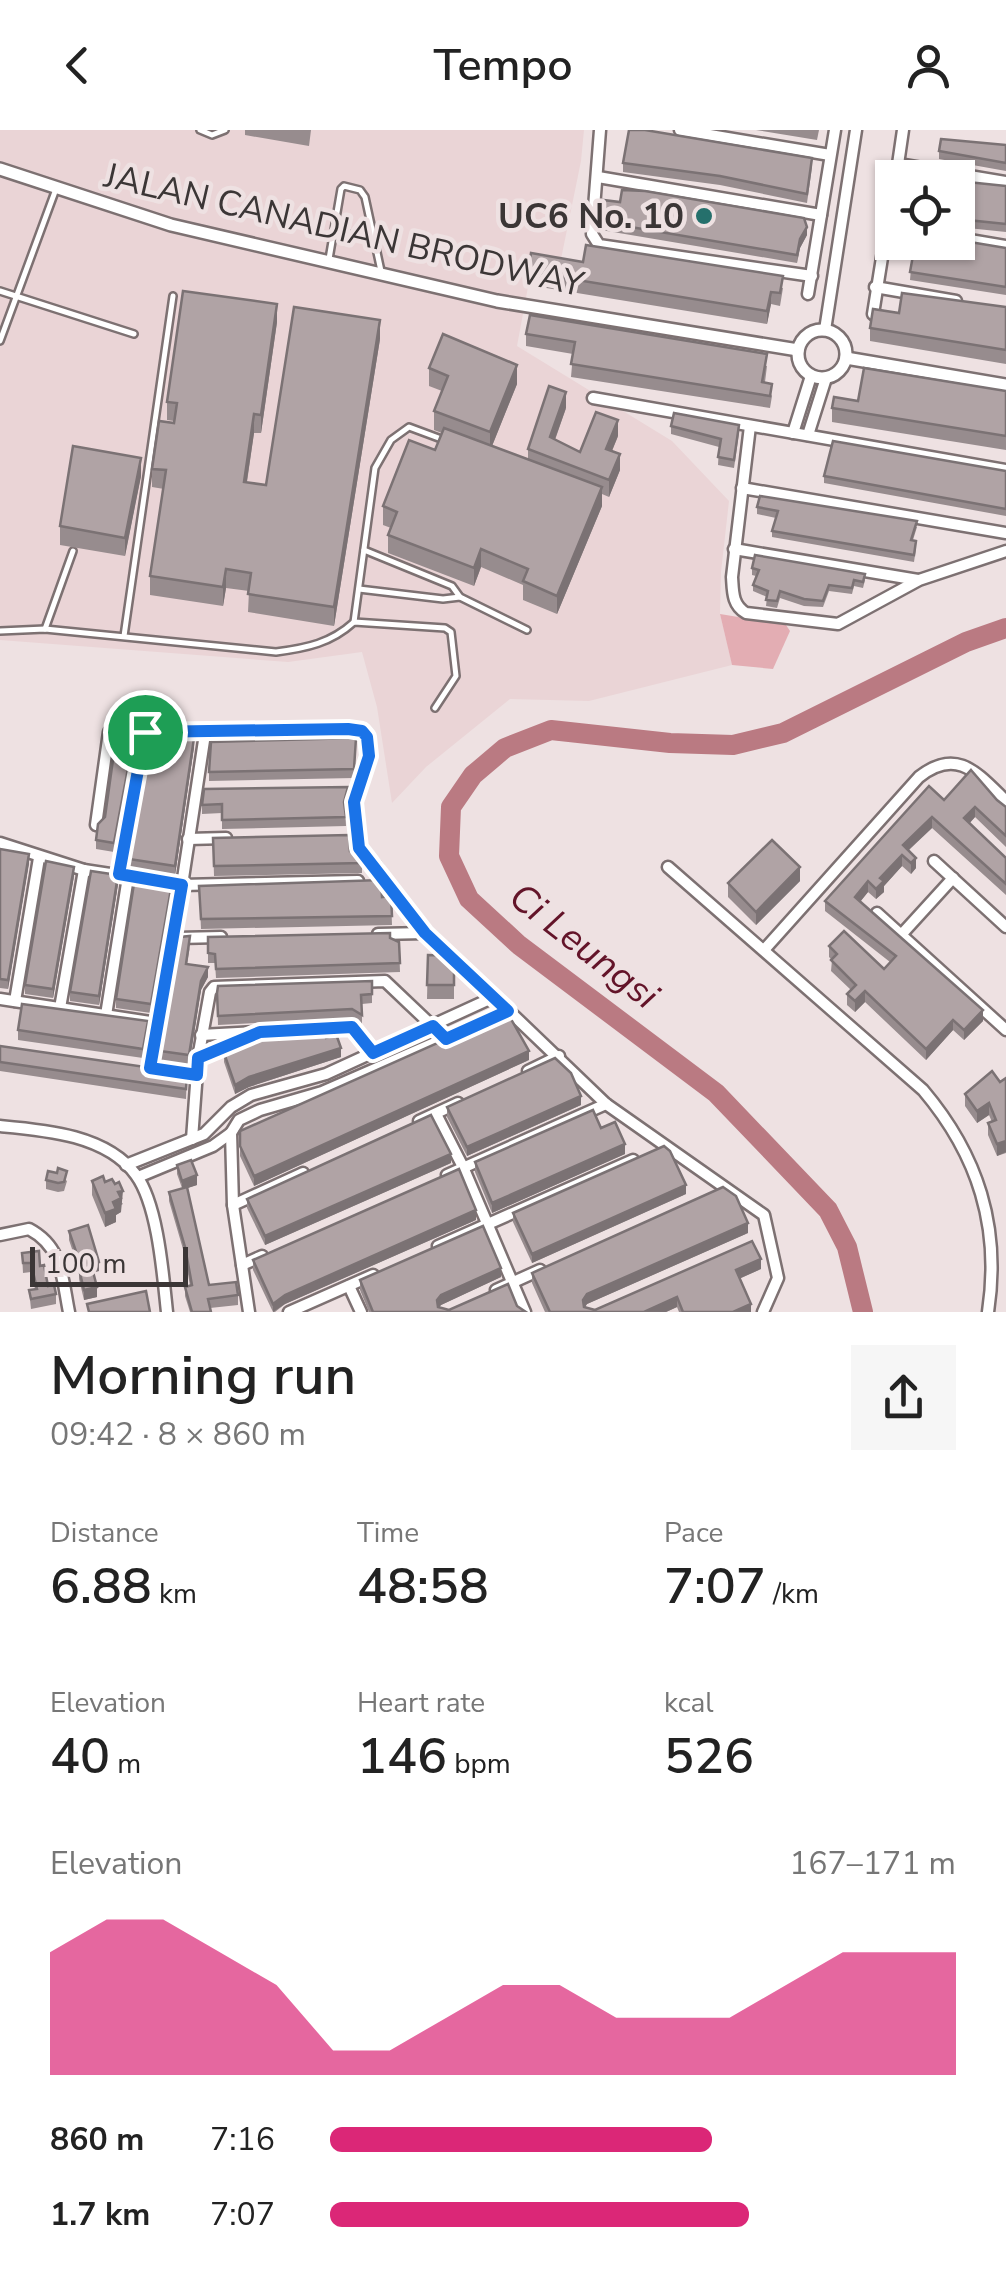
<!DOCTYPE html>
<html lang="en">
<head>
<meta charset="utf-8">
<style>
	:root { --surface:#fff; --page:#f6f6f6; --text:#222; --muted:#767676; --accent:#db2777 }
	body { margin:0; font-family:"Nunito Sans",sans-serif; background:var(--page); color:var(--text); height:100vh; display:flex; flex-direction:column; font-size:38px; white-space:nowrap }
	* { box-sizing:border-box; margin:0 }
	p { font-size:32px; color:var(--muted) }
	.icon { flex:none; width:55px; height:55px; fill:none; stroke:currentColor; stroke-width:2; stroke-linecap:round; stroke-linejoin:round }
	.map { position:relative; height:1182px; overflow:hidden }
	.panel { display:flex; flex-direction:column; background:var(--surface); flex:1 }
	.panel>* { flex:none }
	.tools { position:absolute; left:875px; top:30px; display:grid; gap:20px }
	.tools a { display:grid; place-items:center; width:100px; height:100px; border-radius:0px; background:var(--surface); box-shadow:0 2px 8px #0004; font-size:50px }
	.scale { position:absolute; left:30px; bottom:25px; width:158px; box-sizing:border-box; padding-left:10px; border:5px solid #3b3636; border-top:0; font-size:28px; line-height:35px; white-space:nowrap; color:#3b3636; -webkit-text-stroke:8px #eee1e2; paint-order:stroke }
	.pin { position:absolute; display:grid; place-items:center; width:85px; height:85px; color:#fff; margin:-42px; border:5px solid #fff; border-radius:50%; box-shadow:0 2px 10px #0007 }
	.round { display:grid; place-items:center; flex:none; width:105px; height:105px; border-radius:0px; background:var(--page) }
	.summary { display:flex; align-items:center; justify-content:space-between; height:170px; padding:0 50px }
	h1 { font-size:55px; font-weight:600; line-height:75px }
	.figures { display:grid; grid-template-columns:repeat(3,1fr); gap:15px; height:170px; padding:10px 50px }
	.figures div { display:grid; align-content:center }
	.figures b { font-size:50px; font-weight:600 }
	.figures small { font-size:28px; font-weight:400 }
	.figures p { font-size:28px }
	.chart { height:280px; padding:20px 50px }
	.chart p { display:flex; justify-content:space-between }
	.chart svg { width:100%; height:180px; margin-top:10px; fill:var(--accent); opacity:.7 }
	ul { padding:0 50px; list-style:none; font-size:32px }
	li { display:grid; grid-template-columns:160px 120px 1fr; align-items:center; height:75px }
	li i { height:25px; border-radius:12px; background:var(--accent) }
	header { display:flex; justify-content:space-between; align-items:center; height:130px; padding:0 50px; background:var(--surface); font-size:45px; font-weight:600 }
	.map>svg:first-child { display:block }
	.built { fill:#ead4d6 }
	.green { fill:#e3adb3 }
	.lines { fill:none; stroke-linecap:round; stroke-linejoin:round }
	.river { stroke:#ba7a82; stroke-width:20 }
	.service-casing { stroke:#7d7172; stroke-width:10 }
	.minor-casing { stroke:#7d7172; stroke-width:15 }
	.tertiary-casing { stroke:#7d7172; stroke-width:16 }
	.service { stroke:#fff; stroke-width:5 }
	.minor { stroke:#fff; stroke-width:10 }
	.tertiary { stroke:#fff; stroke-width:11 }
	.wall { fill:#978c8e }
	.shaded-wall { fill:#7b7274 }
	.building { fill:#b0a3a5; stroke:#7b7274; stroke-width:2.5 }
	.route-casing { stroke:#fff; stroke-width:20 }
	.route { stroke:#1a73e8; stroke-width:12 }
	.poi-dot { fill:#25706c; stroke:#eee1e2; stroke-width:4 }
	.labels { text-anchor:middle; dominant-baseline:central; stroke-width:9; stroke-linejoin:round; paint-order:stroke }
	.poi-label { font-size:35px; font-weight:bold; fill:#3b3636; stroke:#eee1e2; text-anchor:end }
	.street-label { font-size:35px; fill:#3b3636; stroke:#eee1e2 }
	.water-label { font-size:38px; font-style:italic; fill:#631429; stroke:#eee1e2 }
</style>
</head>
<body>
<header><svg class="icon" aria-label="back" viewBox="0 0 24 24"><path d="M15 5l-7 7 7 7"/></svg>Tempo<svg class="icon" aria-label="person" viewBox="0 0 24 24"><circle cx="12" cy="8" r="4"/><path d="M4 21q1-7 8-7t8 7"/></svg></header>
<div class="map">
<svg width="1006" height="1182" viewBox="0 0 1006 1182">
	<rect width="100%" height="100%" fill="#eee1e2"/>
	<polygon class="built" points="0,0 584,0 581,31 560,134 533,130 517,216 672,311 729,371 721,442 720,484 732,535 589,571 510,569 426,637 392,673 377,577 362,522 288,532 0,510"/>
	<polygon class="green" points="720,484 786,495 790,501 773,539 732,535"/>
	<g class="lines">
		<polyline class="river" points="863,1182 847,1117 828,1080 716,963 519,815 469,769 449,726 451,677 473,645 505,618 551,600 670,613 733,615 783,603 966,512 1006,498"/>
		<g class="service-casing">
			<g id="service">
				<polyline points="200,0 212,5 225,0"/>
				<polyline points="334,101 374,109"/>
				<polyline points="329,129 341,59 344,56 360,60 365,67 381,141"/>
				<polyline points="0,161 134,204"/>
				<polyline points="0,211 56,59"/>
				<polyline points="364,420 452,456 460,467 527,500"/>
				<polyline points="359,459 443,469 460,467"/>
				<polyline points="354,492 375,338 391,310 409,297 444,310"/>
				<polyline points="45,499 73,421"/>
				<path d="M0,501L45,499L276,522C307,518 331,513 354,492L445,498L451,502L456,546L435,578"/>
				<polyline points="124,506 173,166"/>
			</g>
		</g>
		<g class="minor-casing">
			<g id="minor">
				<polyline points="600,0 592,104 599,115 812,146"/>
				<polyline points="680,0 830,25"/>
				<polyline points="898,34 1006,52"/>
				<polyline points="598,47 821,85"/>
				<polyline points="896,48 903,0"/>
				<polyline points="958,108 1006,116"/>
				<polyline points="875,157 956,171"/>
				<polyline points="808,164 835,0"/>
				<polyline points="873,184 892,65"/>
				<polyline points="825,200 856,0"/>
				<polyline points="593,268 1006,340"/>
				<path d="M750,296L732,447C733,461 732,475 746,483L838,494L919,450L1006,421"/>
				<polyline points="793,303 811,246"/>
				<polyline points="808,305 826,248"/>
				<polyline points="742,358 1006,403"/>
				<polyline points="734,419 918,450"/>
				<polyline points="96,695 109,602 362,601 367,607 369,626 353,683 359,718 376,736 411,787 606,974 764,1085 778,1148 763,1182"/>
				<polyline points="188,709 226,708"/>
				<polyline points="0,713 84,740 182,755 358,751"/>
				<polyline points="934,731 1006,797"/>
				<path d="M668,737L923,960C978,1025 1001,1097 988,1182"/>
				<polyline points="119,744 145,602"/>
				<polyline points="877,783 1006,900"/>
				<polyline points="378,804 425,803"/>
				<polyline points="901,805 953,748"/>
				<polyline points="178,808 221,807"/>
				<path d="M764,820L919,647C957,617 977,643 1006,671"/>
				<polyline points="0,869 157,893"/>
				<polyline points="15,871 39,728"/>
				<polyline points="60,878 84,740"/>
				<polyline points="106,885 128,747"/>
				<polyline points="201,905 352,897 373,923"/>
				<polyline points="198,928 257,904"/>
				<polyline points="150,938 182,755 205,604"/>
				<polyline points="528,941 559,926"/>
				<polyline points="436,984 463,1037 525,1182"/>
				<polyline points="419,991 458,973"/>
				<path d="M0,996C45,1000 107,1005 136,1045C158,1075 163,1145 167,1182"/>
				<polyline points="231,1003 233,1075 249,1182"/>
				<polyline points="192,1009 198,928 210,862 214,857 385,851 446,909"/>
				<polyline points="126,1035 204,1004 231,977 251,965 326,944 494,867"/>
				<polyline points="447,1045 606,974"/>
				<polyline points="138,1047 213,1016 231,1003 239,990 260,980 322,962 508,881"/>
				<polyline points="233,1075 303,1043"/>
				<path d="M0,1105L29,1099C63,1117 62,1148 69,1182"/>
				<polyline points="438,1116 633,1030"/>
				<polyline points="242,1135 262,1126"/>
				<polyline points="349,1156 361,1182"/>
				<polyline points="496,1160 540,1140"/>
				<polyline points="289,1182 373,1145"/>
			</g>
		</g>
		<g class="tertiary-casing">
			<g id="tertiary">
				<polyline points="0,39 171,95 497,171 798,220"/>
				<circle cx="822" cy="224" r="24"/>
				<polyline points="846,228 1006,255"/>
			</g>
		</g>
		<use href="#service" class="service"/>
		<use href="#minor" class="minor"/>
		<use href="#tertiary" class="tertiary"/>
	</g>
	<g class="wall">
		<polygon points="245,0 311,0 309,16 245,5"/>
		<polygon points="756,0 819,0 817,10"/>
		<polygon points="1006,15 1006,41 939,29 939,21"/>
		<polygon points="623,33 812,37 807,73 720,55 623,42"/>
		<polygon points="958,51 1006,56 1006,102 958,97"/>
		<polygon points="603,70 620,72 807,105 800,118 797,133 601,100"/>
		<polygon points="896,115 1006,118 1006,165 910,150 912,127 896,123"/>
		<polygon points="583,132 783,158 780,176 771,174 767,194 528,155 528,142"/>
		<polygon points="1006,177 1006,234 870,211 870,198 899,183"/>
		<polygon points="277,192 261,303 254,303 247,352 266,355 380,209 334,496 248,482 249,461 226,458 223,476 150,465 150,446 164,359 152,357 152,339 174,293 174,291 167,290 167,272"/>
		<polygon points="526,204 767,236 765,252 772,266 770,278 571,247 573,224 526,216"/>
		<polygon points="429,238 517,254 492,316 528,330 528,319 566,278 555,310 580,322 618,306 612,321 620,340 609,367 602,364 602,376 557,484 523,470 523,455 481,437 474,456 388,423 388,405 391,398 383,395 383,376 435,320 442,303 434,300 434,281 442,261 429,256"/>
		<polygon points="1006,261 1006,320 832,292 832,278 858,271"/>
		<polygon points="671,296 739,303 734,338 718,335 719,317 671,304"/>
		<polygon points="1006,341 1006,386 824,353 824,346"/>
		<polygon points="141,346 125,426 60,415 60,396"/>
		<polygon points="757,377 917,397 913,410 916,418 914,432 772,407 772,401 776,388 757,384"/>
		<polygon points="752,438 865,450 863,458 854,456 852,464 829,461 823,477 804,476 780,468 777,478 766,476 767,467 753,461 753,455 756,446 752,445"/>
		<polygon points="135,611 114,722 96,719 96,710"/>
		<polygon points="194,617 175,745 129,738 129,729"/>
		<polygon points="356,617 354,648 209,651 209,642"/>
		<polygon points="348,666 345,678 346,696 222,699 222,683 202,684 202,675"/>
		<polygon points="944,670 997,670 1006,677 1006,717 975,687 969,694 1006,728 1006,765 932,698 909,720 916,738 911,744 902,736 884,756 884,762 876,769 868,762 860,772 983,891 964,910 953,900 926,930 865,872 855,882 847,875 847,864 851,860 831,841 832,830 829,827 829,816 884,839 890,832 825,781 825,771"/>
		<polygon points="213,708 350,721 362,733 362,743 214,746"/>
		<polygon points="0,719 29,733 8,859 0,858"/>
		<polygon points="74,746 53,868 25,864 25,855"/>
		<polygon points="800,751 756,795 728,767 728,753"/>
		<polygon points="118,754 99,875 70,871 70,862"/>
		<polygon points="199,756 391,766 392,795 201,799"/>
		<polygon points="172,762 151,883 116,878 116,869"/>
		<polygon points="208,807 390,808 399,812 400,842 216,848 215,833 208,833"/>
		<polygon points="190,816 187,834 208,847 201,860 189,935 160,931 160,921"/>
		<polygon points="428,825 454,826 454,869 427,869"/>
		<polygon points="372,851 372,873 362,874 362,895 352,888 218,895 217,863"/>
		<polygon points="18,900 148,900 143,928 18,910"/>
		<polygon points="326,908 341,927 249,957 235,964 224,932 224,923"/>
		<polygon points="0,916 187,943 186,969 0,941"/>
		<polygon points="529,930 254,1056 240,1026 240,1001"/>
		<polygon points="1006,948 1006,1023 997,1026 988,1005 988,993 992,992 989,985 977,993 965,976 965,964 1000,952"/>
		<polygon points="581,975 467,1026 447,987 447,977"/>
		<polygon points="625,1024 492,1083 475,1042 475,1032"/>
		<polygon points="451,1033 265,1115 247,1078 247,1069"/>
		<polygon points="177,1035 197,1055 187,1058 209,1155 238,1165 238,1175 210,1178 211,1182 190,1182 185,1166 185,1157 190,1156 185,1126 169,1071 169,1062 182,1058 177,1044"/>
		<polygon points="57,1043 67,1051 64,1061 58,1062 46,1059 46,1050"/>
		<polygon points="92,1051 105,1052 123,1074 121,1075 121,1082 116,1085 116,1092 105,1097 92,1065"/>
		<polygon points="686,1064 532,1133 513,1092 513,1083"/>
		<polygon points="476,1090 285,1174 275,1182 273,1182 253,1140 253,1130"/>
		<polygon points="69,1101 99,1141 93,1142 97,1167 84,1170 79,1149 79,1140 69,1110"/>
		<polygon points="748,1103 587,1174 585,1177 595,1180 761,1139 739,1149 751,1182 679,1182 677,1177 666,1182 545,1182 532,1153 532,1143"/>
		<polygon points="22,1123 40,1136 48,1156 56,1164 56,1174 31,1179 29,1160 35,1159 31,1142 23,1143"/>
		<polygon points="501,1147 441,1175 439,1177 449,1180 517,1176 526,1182 369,1182 360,1160 360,1150"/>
	</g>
	<g class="shaded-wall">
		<polygon points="807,97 807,105 800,118 797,133 800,109"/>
		<polygon points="771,162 771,174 767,194 767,181"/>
		<polygon points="277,174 277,192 261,303 261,285"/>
		<polygon points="380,190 380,209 334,496 334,477"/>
		<polygon points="517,235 517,254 490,321 490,302"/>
		<polygon points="566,262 566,278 550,323 550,307"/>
		<polygon points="254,284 254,303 244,370 244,352"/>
		<polygon points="618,290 618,306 606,335 606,319"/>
		<polygon points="620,324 620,340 609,367 609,350"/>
		<polygon points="141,328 141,346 125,426 125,408"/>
		<polygon points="602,357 602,376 557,484 557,466"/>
		<polygon points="481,419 481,437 474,456 474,438"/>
		<polygon points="226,439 226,458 223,476 223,457"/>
		<polygon points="135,601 135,611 114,722 114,713"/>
		<polygon points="194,608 194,617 175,745 175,736"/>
		<polygon points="975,677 975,687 964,699 964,688"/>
		<polygon points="932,687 932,698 903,725 903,715"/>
		<polygon points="29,724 29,733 8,859 8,850"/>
		<polygon points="902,725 902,736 884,756 884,762 876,769 876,759 880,748"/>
		<polygon points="916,728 916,738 911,744 911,733"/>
		<polygon points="74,737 74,746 53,868 53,859"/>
		<polygon points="800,737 800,751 756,795 756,782"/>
		<polygon points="118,745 118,754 99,875 99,866"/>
		<polygon points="868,751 868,762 855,778 855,767"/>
		<polygon points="172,753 172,762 151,883 151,874"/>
		<polygon points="208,837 208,847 201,860 189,935 189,925 201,851"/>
		<polygon points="865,861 865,872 855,882 855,871"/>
		<polygon points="983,880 983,891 964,910 964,900"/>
		<polygon points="953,890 953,900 926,930 926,919"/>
		<polygon points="341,918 341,927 249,957 235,964 235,955 249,947"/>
		<polygon points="529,921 529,930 254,1056 254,1046"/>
		<polygon points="581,966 581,975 467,1026 467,1017"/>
		<polygon points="989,973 989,985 977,993 977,981"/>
		<polygon points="1006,1010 1006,1022 997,1026 997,1014"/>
		<polygon points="625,1014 625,1024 492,1083 492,1073"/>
		<polygon points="451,1024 451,1033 265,1115 265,1106"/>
		<polygon points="197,1045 197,1055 182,1060 182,1051"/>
		<polygon points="686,1055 686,1064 532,1133 532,1124"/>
		<polygon points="123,1061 121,1082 116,1085 116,1092 105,1097 105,1083 118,1062"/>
		<polygon points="476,1080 476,1090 285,1174 273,1182 273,1174 285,1165"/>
		<polygon points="748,1093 748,1103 587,1174 583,1180 583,1170 587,1164"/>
		<polygon points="761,1129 761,1139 736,1150 736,1140"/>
		<polygon points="99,1132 99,1141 91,1143 91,1134"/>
		<polygon points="501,1138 501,1147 441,1175 437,1180 437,1170 441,1165"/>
		<polygon points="97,1157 97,1167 84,1170 84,1160"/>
		<polygon points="677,1167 677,1177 666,1182 644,1182"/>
		<polygon points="751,1174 751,1182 733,1182"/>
	</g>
	<g class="building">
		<polygon points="629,0 645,0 812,28 807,64 720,46 623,33"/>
		<polygon points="941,9 1006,15 1006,33 939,21"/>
		<polygon points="958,51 1006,56 1006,94 958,89"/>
		<polygon points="622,60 645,61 804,88 807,97 800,109 797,125 601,92 603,70 620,72"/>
		<polygon points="958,110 1006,118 1006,157 910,142 914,120 896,115 897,112 958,112"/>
		<polygon points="586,115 783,146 780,163 771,162 767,181 528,142 531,123 583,132"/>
		<polygon points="183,161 277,174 261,285 254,284 244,352 266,355 294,177 380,190 334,477 248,464 251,443 226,439 223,457 150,446 166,340 152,339 159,291 174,293 177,273 167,272"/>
		<polygon points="902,163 1006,177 1006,220 870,198 873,179 899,183"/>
		<polygon points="530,185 767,224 762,252 772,254 770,266 571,234 575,212 526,204"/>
		<polygon points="443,204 517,235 490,302 434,281 448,246 429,238"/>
		<polygon points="864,238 1006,261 1006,306 832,278 834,267 858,271"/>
		<polygon points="549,256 566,262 550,307 580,322 596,282 618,290 606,319 620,324 609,350 528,319"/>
		<polygon points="674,283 739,295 734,330 718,327 721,309 671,296"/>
		<polygon points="444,298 602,357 557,466 523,451 528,439 481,419 474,438 388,405 397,382 383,376 409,310 435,320"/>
		<polygon points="833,311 1006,341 1006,379 824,346"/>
		<polygon points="73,316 141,328 125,408 60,396"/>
		<polygon points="760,366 917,391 911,410 916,411 914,425 772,401 778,381 757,377"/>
		<polygon points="755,425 865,444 863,452 854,450 852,458 829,455 823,471 804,469 780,461 777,471 766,470 768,461 753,455 759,440 752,438"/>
		<polygon points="117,601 135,601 114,713 96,710 98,694 105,687"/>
		<polygon points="152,601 194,608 175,736 129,729"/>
		<polygon points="356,608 354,639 209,642 211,612"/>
		<polygon points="971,640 997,670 1006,677 1006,706 975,677 964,688 1006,728 1006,754 932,687 903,715 916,728 911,733 902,725 880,748 884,751 876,759 868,751 855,767 983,880 964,900 953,890 926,919 865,861 855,871 847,864 856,855 831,830 837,824 829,816 844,801 884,839 896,826 825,771 929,656 944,670"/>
		<polygon points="348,657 344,672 346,687 222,690 222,674 202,675 204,659"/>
		<polygon points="349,705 350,721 358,721 362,733 214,736 213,708"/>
		<polygon points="772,710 800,737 756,782 728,753"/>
		<polygon points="0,719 29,724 8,850 0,849"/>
		<polygon points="46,731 74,737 53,859 25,855"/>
		<polygon points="91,741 118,745 99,866 70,862"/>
		<polygon points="135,747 172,753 151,874 116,869"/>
		<polygon points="381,750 382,767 391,766 392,786 201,789 199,756"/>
		<polygon points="390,803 390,808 399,812 400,833 216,839 215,824 208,823 208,807"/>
		<polygon points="190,806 186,834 208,837 201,851 189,925 160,921 180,807"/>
		<polygon points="428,825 454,826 454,855 427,855"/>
		<polygon points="372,851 372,864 361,865 362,885 352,879 218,886 217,863 218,856"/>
		<polygon points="22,874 148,891 143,919 18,900"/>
		<polygon points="507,882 529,921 254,1046 240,1016 240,1001"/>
		<polygon points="322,898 326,908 336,904 341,918 249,947 235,955 224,923 287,900"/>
		<polygon points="0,916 187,943 186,959 0,932"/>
		<polygon points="555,928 571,943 581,966 467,1017 447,977"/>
		<polygon points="992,941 1000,952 1006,948 1006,1011 997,1014 988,993 996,990 989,973 977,981 965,964"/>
		<polygon points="593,980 601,998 615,992 625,1014 492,1073 475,1032"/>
		<polygon points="431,985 451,1024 265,1106 247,1069"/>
		<polygon points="664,1016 670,1021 686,1055 532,1124 513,1083"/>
		<polygon points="191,1030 197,1045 182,1051 177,1035"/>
		<polygon points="58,1038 67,1041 64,1052 58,1053 46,1050 48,1041 57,1043"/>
		<polygon points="459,1039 476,1080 285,1165 273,1174 253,1130"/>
		<polygon points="103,1046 105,1052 112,1049 115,1054 119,1052 123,1061 118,1062 121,1068 113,1072 116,1079 105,1083 92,1051"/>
		<polygon points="187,1057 209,1155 236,1152 238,1165 208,1169 211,1182 192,1182 185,1157 192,1155 185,1117 169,1062"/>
		<polygon points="723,1057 736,1066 748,1093 587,1164 583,1170 584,1177 595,1180 752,1111 761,1129 736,1140 751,1174 733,1182 683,1182 677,1167 644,1182 550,1182 532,1143"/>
		<polygon points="88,1095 99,1132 91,1134 97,1157 84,1160 79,1139 82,1139 69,1101"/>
		<polygon points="483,1096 501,1138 441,1165 437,1170 438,1177 449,1180 508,1154 517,1176 526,1182 373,1182 360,1150"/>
		<polygon points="39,1121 40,1136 44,1135 48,1156 54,1155 56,1164 31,1169 29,1160 37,1159 31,1133 23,1133 22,1123"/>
		<polygon points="146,1161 150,1182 89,1182 87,1174"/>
	</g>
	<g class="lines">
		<g class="route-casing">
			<polygon id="route" points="348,599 362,601 367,607 369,626 354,672 359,718 425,803 508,881 446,909 433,896 373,923 352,897 260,902 198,928 197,945 150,938 182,755 119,744 145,602"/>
		</g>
		<use href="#route" class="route"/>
	</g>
	<circle class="poi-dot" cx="704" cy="86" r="10"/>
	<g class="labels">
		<g class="poi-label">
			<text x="684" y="86">UC6 No. 10</text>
		</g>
		<g class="street-label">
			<text transform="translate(344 100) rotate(13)">JALAN CANADIAN BRODWAY</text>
		</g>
		<g class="water-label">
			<text transform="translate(584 816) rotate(38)">Ci Leungsi</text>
		</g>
	</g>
</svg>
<div class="tools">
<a><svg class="icon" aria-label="locate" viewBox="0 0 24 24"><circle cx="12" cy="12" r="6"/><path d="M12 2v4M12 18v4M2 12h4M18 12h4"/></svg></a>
</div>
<div class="scale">100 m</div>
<div class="pin" style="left:145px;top:602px;background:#1e9e55"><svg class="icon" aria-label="arrive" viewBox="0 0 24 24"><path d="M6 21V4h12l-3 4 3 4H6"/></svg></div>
</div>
<section class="panel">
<div class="summary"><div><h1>Morning run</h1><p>09:42 · 8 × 860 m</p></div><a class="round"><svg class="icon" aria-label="share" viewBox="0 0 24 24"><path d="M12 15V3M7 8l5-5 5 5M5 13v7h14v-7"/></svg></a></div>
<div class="figures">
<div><p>Distance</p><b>6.88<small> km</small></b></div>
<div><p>Time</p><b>48:58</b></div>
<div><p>Pace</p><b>7:07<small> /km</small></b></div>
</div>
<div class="figures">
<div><p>Elevation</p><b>40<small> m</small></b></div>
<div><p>Heart rate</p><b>146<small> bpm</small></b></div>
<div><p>kcal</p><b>526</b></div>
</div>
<div class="chart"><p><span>Elevation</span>167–171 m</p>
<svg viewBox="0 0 160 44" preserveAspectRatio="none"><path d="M0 44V14L10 6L20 6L30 14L40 22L50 38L60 38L70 30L80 22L90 22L100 30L110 30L120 30L130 22L140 14L150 14L160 14V44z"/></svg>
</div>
<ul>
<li><b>860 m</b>7:16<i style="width:61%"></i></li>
<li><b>1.7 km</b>7:07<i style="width:67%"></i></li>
</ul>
</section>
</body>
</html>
